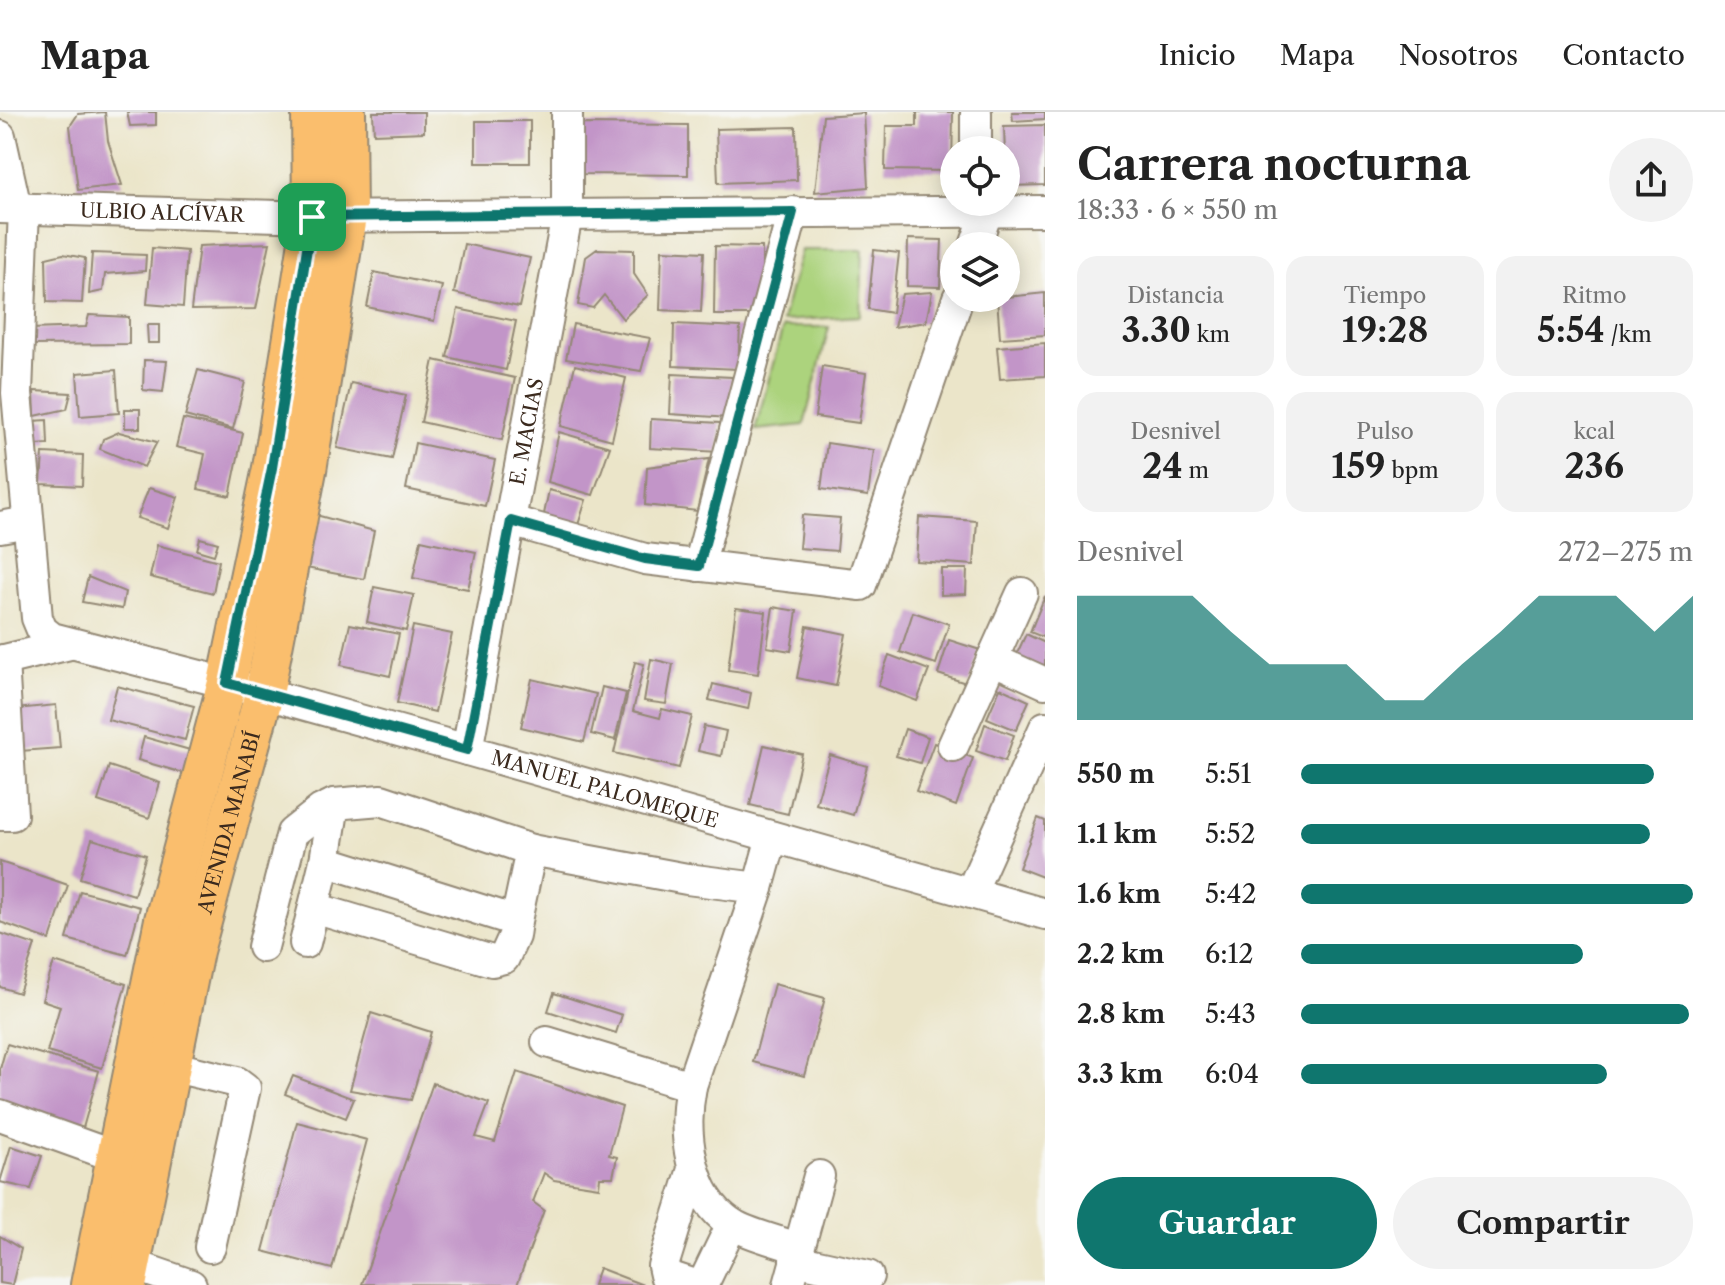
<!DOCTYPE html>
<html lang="es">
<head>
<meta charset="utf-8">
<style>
	:root { --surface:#fff; --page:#f2f2f2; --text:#222; --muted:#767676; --line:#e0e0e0; --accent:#0f766e }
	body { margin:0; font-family:"Libre Caslon Text",serif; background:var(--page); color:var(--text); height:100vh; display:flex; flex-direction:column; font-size:30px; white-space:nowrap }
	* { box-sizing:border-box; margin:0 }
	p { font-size:26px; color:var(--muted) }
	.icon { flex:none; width:44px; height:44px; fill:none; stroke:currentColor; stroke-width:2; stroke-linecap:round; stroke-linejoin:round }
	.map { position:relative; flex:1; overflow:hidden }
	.drawer { display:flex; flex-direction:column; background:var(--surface); width:680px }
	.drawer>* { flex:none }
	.fabs { position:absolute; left:940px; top:24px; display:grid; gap:16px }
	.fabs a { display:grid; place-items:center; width:80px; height:80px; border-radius:50%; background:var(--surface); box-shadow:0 4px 20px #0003; font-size:40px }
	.pin { position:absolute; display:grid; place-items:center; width:68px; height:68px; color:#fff; margin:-34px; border-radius:16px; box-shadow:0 4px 12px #0006 }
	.round { display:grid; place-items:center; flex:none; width:84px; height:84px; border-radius:42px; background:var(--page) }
	.head { display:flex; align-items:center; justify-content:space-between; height:136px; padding:0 32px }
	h1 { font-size:44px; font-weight:700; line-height:60px }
	.metrics { display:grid; grid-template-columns:repeat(3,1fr); gap:12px; height:136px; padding:8px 32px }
	.metrics div { display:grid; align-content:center; border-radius:20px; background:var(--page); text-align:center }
	.metrics b { font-size:34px; font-weight:700 }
	.metrics small { font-size:22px; font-weight:400 }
	.metrics p { font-size:22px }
	.chart { height:224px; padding:16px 32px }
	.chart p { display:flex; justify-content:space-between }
	.chart svg { width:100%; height:144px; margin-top:8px; fill:var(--accent); opacity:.7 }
	.button { display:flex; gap:16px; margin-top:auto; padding:16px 32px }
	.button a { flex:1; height:92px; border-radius:48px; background:var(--accent); color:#fff; font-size:32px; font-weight:700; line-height:92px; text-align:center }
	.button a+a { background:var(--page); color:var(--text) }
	ul { padding:0 32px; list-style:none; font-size:26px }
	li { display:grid; grid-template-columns:128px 96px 1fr; align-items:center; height:60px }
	li i { height:20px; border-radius:10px; background:var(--accent) }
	header { display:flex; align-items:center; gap:48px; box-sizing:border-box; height:112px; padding:0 40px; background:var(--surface); border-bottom:2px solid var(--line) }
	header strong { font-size:38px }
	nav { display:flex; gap:44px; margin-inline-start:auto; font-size:28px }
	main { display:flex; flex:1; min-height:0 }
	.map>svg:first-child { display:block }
	.green { fill:#acd37d; stroke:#747e4e; stroke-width:2 }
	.building { fill:#c295c8 }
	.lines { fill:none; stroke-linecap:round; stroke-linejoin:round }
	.minor-casing { stroke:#938874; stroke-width:34 }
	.major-casing { stroke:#938874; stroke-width:42 }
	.minor { stroke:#fff; stroke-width:30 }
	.major { stroke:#fabe6d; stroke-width:38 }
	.route-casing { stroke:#fff; stroke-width:16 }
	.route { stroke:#0f766e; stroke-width:10 }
	.labels { text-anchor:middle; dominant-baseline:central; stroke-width:8; stroke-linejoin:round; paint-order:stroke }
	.street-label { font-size:20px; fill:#3b2a1e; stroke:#f6f6f2 }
</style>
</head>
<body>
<header>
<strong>Mapa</strong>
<nav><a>Inicio</a><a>Mapa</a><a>Nosotros</a><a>Contacto</a></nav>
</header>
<main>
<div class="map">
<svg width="1045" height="1173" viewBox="0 0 1045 1173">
	<rect width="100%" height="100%" fill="#f6f6f2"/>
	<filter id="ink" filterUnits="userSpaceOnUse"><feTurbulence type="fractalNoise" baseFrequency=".0125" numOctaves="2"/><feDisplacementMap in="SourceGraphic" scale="16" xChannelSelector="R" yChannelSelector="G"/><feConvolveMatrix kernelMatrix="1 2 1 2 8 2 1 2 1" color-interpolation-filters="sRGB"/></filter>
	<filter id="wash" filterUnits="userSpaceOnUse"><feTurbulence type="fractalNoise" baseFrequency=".006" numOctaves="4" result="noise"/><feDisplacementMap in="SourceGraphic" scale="32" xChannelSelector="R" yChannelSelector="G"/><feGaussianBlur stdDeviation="1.8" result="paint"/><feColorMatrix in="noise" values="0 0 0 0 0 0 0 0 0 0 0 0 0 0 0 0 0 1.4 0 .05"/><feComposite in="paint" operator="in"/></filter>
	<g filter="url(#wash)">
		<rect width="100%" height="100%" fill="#ebe5c9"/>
		<g class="green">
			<polygon points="801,138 863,138 860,204 782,209"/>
			<polygon points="783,215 829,215 804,313 755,318"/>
		</g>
		<g id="blocks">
			<g class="building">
				<polygon points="105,0 108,29 122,73 78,78 70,14 78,2"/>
				<polygon points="127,0 156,0 156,13 130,14"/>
				<polygon points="373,0 424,0 424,20 374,22"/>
				<polygon points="917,0 953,0 952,59 885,58 886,14 917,14"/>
				<polygon points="1012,0 1045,0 1045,7 1013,9"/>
				<polygon points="864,1 868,75 815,80 823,4"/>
				<rect x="476" y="9" width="54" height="42"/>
				<polygon points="580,12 688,13 688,63 579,62"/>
				<polygon points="1045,13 1045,73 1006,74 1004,14"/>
				<polygon points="796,15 797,68 718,71 716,17"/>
				<polygon points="908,127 942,128 940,175 907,174"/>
				<polygon points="270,131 256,197 191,198 199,134"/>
				<polygon points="464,132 530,146 519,195 454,181"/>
				<polygon points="715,134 762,135 762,203 714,203"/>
				<polygon points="152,136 187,139 183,195 147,192"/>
				<polygon points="597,137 634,138 634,162 648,183 623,207 604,183 593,196 578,193 586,145"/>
				<polygon points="662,138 704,140 701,200 660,198"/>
				<polygon points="874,138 899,141 892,201 868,197"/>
				<polygon points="92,141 146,143 145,159 105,162 103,179 89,182"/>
				<polygon points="63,142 85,146 82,191 47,190 46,146"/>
				<polygon points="374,160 442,174 434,209 367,195"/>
				<polygon points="932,180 926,210 894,215 902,182"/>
				<polygon points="1045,181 1045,223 1000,226 997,186"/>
				<polygon points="458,197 516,209 506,258 447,245"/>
				<polygon points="89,203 129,205 129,232 31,233 31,217 86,215"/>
				<polygon points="573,212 650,226 641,259 566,247"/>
				<polygon points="674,212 740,215 738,257 673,254"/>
				<polygon points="147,213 159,213 159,231 148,231"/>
				<polygon points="1045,231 1045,264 1000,267 997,235"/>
				<polygon points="144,248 167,249 163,280 143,278"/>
				<polygon points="434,248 515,266 502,328 421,310"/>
				<polygon points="575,253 626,266 612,328 561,314"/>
				<polygon points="822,254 866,261 859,311 815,305"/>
				<polygon points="116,258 119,301 80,304 77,261"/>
				<polygon points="198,258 245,270 233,317 185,304"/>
				<polygon points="672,262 732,265 730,306 670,302"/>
				<polygon points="351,271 406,283 392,347 337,336"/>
				<polygon points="34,279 71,281 67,297 35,304"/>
				<rect x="125" y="297" width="15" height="19"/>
				<polygon points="183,307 243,321 230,384 198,377 205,342 176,335"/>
				<polygon points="651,307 720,311 719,340 650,336"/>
				<polygon points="47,308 48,332 37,333 33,309"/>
				<polygon points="119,320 157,330 144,355 100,337 103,327"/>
				<polygon points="559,320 610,335 593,383 548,370"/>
				<polygon points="415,331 495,348 485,394 406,377"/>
				<polygon points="827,331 874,338 868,384 821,377"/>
				<polygon points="43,341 83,343 82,374 41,372"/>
				<polygon points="709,347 697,399 645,393 647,355"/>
				<polygon points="149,376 178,385 168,416 137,406"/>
				<polygon points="549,378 586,388 577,416 543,407"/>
				<polygon points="316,403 374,419 364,467 306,456"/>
				<polygon points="802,403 840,406 837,439 799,436"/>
				<polygon points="919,405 977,409 974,453 916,449"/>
				<polygon points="200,426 218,431 214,443 197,438"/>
				<polygon points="421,428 476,440 468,477 413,466"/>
				<polygon points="157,433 219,449 213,481 150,465"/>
				<polygon points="941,457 967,457 966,482 941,483"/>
				<polygon points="88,465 125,480 122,497 82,490"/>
				<polygon points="374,475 414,483 406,519 367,510"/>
				<polygon points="1045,484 1045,526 1030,520"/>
				<polygon points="773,495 797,499 791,539 767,535"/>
				<polygon points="736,496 766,500 758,562 728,558"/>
				<polygon points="913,500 949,512 936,552 900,540"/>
				<polygon points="350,512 399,522 390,564 341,553"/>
				<polygon points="413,514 452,522 435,600 397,591"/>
				<polygon points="807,514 846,522 836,574 797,566"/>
				<polygon points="1026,522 1045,531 1045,562 1014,548"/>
				<polygon points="949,528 980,538 969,572 938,562"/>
				<polygon points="889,543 929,558 917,589 878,574"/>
				<polygon points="651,547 673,552 666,592 644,589"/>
				<polygon points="635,550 644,552 633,599 660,606 662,597 692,604 679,656 614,641"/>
				<polygon points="532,567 596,582 584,630 521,615"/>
				<polygon points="713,572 751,581 748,597 709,588"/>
				<polygon points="117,574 194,594 185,628 108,608"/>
				<polygon points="602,575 626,581 615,628 591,622"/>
				<polygon points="1000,576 1029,589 1016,618 987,606"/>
				<polygon points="56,593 60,636 20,639 16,597"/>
				<polygon points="985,612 1014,623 1005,649 976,639"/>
				<polygon points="704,614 726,619 721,644 698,639"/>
				<polygon points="905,617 928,625 920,651 896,644"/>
				<polygon points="144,625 197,640 190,663 138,648"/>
				<polygon points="934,631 973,646 956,694 916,679"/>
				<polygon points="764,633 802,642 788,702 750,693"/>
				<polygon points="830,643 867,654 853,703 816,692"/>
				<polygon points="109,654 160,671 149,706 98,689"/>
				<polygon points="1038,706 1045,709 1045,766 1019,756"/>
				<polygon points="92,727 146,743 134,783 80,766"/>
				<polygon points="0,750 68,773 50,828 0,810"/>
				<polygon points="80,779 140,795 127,843 67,827"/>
				<polygon points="0,821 35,833 19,881 0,875"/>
				<polygon points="54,850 126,872 102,956 47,940 60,894 42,888"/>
				<polygon points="774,872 825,886 804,964 753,950"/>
				<polygon points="554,881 622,903 616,921 548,899"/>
				<polygon points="371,901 431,920 411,988 350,978"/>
				<polygon points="7,932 99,959 83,1016 0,991 0,957"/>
				<polygon points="517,960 622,995 609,1043 617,1045 613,1065 600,1065 599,1075 554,1068 544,1061 533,1090 544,1098 517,1173 362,1172 433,971 489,991 476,1025 495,1030"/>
				<polygon points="293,964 354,987 346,1006 285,982"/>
				<polygon points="297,1010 367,1028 332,1157 263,1139"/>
				<polygon points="11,1034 42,1044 31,1077 0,1070"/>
				<polygon points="0,1124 21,1137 12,1173 0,1171"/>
				<polygon points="599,1156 643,1173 593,1173"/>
			</g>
		</g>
	</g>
	<g filter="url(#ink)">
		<use href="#blocks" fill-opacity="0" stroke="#938874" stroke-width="2"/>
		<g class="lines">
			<g class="minor-casing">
				<g id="minor">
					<polyline points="976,0 976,38"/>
					<polyline points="0,24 16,96"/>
					<path id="s1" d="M0,96L312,105L1045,99"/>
					<path id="s2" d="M24,96L17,281L37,506L42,518L52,526L227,571L467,638L1045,802"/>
					<polyline points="975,134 987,100"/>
					<polyline points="511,409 645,447 861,473 958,186"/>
					<polyline points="0,415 28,410"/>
					<polyline points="699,454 793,100"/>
					<polyline points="992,547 1045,571"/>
					<polyline points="0,549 70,532"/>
					<polyline points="953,634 1022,481"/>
					<path id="s3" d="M467,638L567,103V0"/>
					<polyline points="0,703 12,703 3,548"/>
					<path d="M772,725L758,776L691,974C682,1020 689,1084 732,1112C748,1122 778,1129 797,1136"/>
					<polyline points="325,749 516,809 531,738"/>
					<polyline points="971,780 1045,615"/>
					<polyline points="314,796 492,849 504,846 514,824 516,809"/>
					<polyline points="305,831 325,749 334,692"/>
					<polyline points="263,835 292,721 321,698 334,692 381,688 531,738 687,767 758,776"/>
					<polyline points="547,930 691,974"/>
					<polyline points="170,954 237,970 245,976 210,1135"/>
					<polyline points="0,1003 114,1044"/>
					<polyline points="693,1057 663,1154 665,1163 695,1173"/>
					<polyline points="110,1145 191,1173"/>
					<polyline points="795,1148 868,1164"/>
					<polyline points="700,1173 704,1170 732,1112"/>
					<polyline points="789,1173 819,1064"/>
				</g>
			</g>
			<g class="major-casing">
				<g id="major">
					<polyline points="90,1173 164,808 227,571 272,356 312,105 311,0"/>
					<path id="s4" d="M127,1173L194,839L264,582L307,358L347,104L346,0"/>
				</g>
			</g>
			<use href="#minor" class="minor"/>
			<use href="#major" class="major"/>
		</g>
	</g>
	<g class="lines" filter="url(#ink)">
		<g class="route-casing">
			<polygon id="route" points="793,100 699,454 645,447 511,409 467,638 227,571 272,356 312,105"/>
		</g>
		<use href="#route" class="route"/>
	</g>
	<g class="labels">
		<g class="street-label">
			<text stroke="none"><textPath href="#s1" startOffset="162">ULBIO ALCÍVAR</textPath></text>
			<text stroke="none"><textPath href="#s3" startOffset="324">E. MACIAS</textPath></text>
			<text stroke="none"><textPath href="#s2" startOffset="1010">MANUEL PALOMEQUE</textPath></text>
			<text stroke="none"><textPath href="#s4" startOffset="474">AVENIDA MANABÍ</textPath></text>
		</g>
	</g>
</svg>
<div class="fabs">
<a><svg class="icon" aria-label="locate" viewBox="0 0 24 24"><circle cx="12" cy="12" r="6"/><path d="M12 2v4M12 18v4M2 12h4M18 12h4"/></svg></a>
<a><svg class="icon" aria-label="layers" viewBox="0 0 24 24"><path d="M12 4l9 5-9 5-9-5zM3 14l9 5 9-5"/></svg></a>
</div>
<div class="pin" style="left:312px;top:105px;background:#1e9e55"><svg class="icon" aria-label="arrive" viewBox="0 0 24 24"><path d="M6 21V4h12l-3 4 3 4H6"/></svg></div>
</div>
<section class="drawer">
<div class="head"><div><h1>Carrera nocturna</h1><p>18:33 · 6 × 550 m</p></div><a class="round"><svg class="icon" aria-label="share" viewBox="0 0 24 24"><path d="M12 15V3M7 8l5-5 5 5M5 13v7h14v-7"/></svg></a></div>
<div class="metrics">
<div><p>Distancia</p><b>3.30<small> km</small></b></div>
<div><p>Tiempo</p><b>19:28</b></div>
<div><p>Ritmo</p><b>5:54<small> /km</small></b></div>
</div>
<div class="metrics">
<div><p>Desnivel</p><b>24<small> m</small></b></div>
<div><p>Pulso</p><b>159<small> bpm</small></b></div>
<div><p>kcal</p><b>236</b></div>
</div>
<div class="chart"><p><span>Desnivel</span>272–275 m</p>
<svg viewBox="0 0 160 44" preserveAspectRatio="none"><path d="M0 44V6L10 6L20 6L30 6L40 17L50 27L60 27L70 27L80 38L90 38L100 27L110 17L120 6L130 6L140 6L150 17L160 6V44z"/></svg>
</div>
<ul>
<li><b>550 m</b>5:51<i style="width:90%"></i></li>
<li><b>1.1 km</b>5:52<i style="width:89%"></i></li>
<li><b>1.6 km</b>5:42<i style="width:100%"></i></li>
<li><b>2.2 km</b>6:12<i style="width:72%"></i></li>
<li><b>2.8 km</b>5:43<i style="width:99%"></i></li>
<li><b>3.3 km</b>6:04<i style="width:78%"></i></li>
</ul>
<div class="button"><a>Guardar</a><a>Compartir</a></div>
</section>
</main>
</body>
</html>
